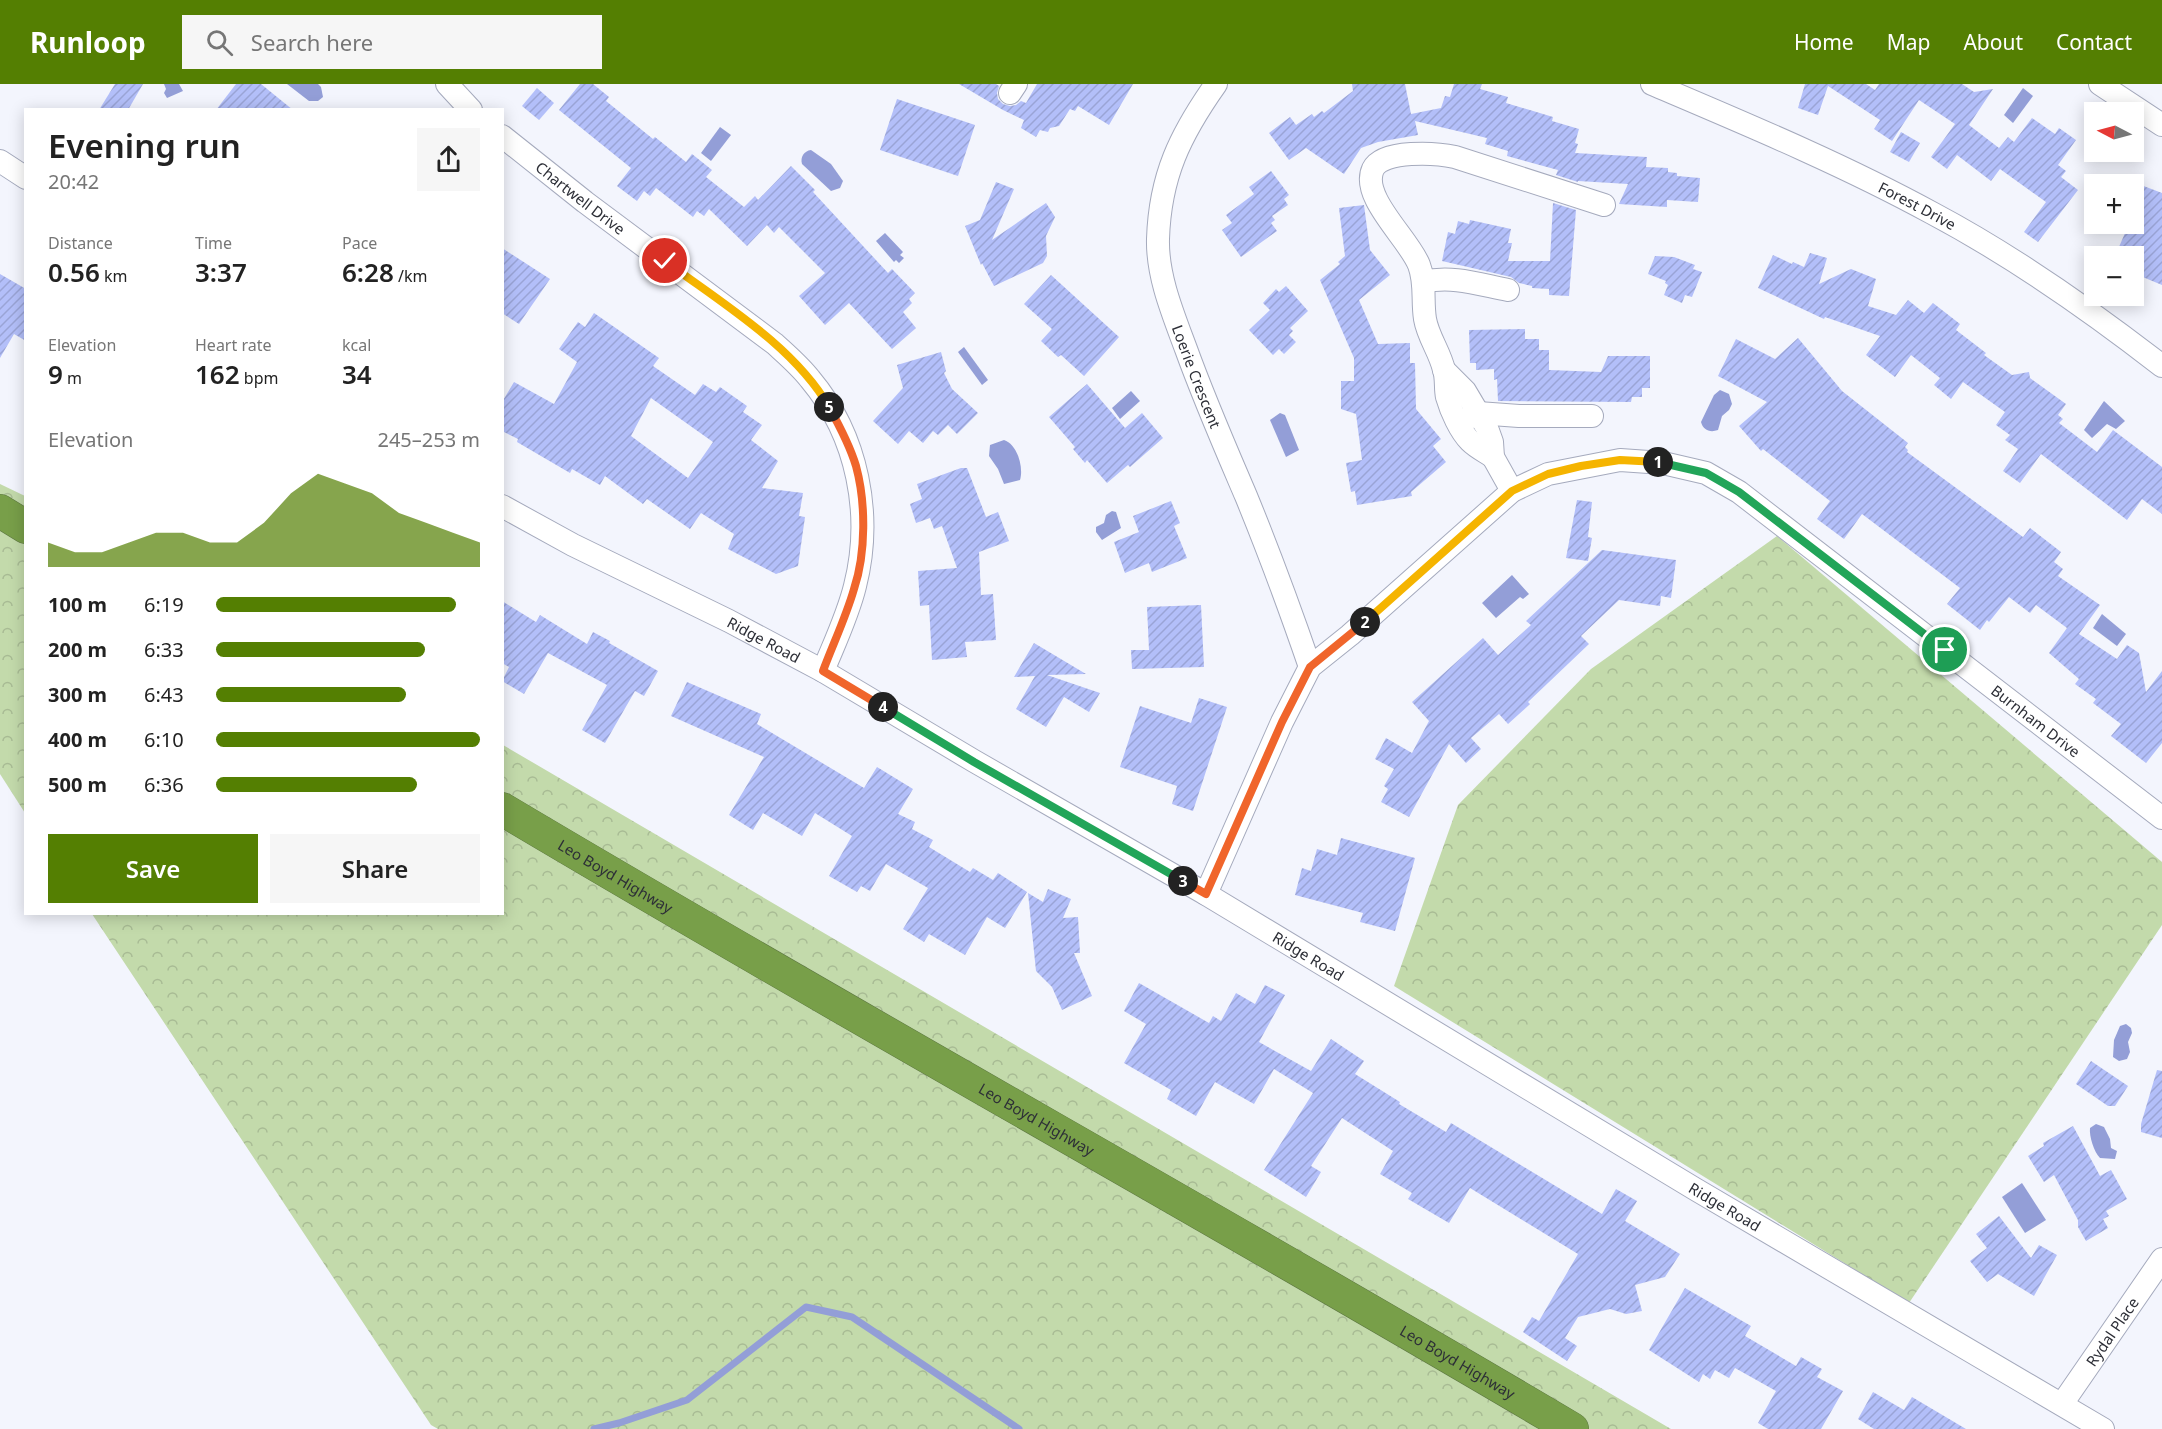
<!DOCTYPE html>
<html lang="en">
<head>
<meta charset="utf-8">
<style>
	:root { --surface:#fff; --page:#f6f6f6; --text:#222; --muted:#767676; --accent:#547f02 }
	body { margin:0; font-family:"Noto Sans",sans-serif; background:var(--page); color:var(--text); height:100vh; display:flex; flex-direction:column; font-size:22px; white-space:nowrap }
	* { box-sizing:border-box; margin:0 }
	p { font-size:20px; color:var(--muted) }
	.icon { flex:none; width:33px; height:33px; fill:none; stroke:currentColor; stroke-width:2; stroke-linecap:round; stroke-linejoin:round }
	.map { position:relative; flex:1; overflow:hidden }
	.panel { position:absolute; left:24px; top:24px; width:480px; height:807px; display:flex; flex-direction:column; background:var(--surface); border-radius:0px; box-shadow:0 3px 15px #0003 }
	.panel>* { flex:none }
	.needle { width:39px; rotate:276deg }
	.tools { position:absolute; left:2084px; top:18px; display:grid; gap:12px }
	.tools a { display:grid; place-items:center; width:60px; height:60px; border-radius:0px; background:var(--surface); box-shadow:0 3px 15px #0003; font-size:30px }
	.pin { position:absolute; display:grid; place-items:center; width:51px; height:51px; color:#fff; margin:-26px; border:3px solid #fff; border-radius:50%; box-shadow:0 2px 6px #0007 }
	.km { position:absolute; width:30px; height:30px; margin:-15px; border-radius:50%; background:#222; color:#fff; font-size:16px; line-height:30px; text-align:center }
	.round { display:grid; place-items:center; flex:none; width:63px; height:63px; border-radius:0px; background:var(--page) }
	.overview { display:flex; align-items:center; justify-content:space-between; height:102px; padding:0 24px }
	h1 { font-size:33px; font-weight:600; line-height:45px }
	.metrics { display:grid; grid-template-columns:repeat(3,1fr); gap:9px; height:102px; padding:6px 24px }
	.metrics div { display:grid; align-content:center }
	.metrics b { font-size:26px; font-weight:600 }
	.metrics small { font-size:16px; font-weight:400 }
	.metrics p { font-size:16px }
	.chart { height:168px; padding:12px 24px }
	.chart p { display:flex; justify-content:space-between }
	.chart svg { width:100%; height:108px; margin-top:6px; fill:var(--accent); opacity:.7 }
	.cta { display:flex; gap:12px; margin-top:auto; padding:12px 24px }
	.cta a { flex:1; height:69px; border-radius:0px; background:var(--accent); color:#fff; font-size:24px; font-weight:600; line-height:69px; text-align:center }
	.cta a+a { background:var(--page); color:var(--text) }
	ul { padding:0 24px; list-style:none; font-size:20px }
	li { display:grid; grid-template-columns:96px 72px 1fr; align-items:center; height:45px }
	li i { height:15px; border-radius:8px; background:var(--accent) }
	header { display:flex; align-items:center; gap:36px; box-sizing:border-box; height:84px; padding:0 30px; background:var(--accent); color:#fff }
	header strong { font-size:28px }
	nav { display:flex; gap:33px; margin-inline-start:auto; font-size:21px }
	.search { width:420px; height:54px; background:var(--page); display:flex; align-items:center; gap:15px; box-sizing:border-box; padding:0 21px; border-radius:0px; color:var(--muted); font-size:22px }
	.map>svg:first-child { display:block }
	.forest { fill:url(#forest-crowns) }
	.water { fill:#939ed7 }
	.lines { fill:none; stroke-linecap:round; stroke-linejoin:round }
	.stream { stroke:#939ed7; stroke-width:7 }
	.building { fill:url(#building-hatch); fill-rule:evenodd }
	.street-casing { stroke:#a5aabd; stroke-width:24 }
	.highway-casing { stroke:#5e7843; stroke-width:34 }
	.street { stroke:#fff; stroke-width:22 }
	.highway { stroke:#789f49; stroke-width:33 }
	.split-1-casing { stroke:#fff; stroke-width:12 }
	.split-2-casing { stroke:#fff; stroke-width:12 }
	.split-3-casing { stroke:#fff; stroke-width:12 }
	.split-4-casing { stroke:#fff; stroke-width:12 }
	.split-5-casing { stroke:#fff; stroke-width:12 }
	.split-6-casing { stroke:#fff; stroke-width:12 }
	.split-1 { stroke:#22a559; stroke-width:8 }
	.split-2 { stroke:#f5b400; stroke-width:8 }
	.split-3 { stroke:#f0652b; stroke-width:8 }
	.split-4 { stroke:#22a559; stroke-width:8 }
	.split-5 { stroke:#f0652b; stroke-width:8 }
	.split-6 { stroke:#f5b400; stroke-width:8 }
	.labels { text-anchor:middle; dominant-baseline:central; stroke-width:6; stroke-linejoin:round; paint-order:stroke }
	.street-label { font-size:15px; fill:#2d2f37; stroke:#fff }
</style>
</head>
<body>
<header>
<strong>Runloop</strong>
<div class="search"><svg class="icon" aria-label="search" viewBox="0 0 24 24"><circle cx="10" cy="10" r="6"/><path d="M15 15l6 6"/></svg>Search here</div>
<nav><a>Home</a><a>Map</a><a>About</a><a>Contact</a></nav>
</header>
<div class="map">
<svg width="2162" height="1345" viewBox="0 0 2162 1345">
	<defs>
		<pattern id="forest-crowns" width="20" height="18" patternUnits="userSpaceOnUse" patternTransform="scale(1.5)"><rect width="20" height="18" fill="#c3daab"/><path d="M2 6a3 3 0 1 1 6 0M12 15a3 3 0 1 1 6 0" fill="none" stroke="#a8bb94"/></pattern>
		<pattern id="building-hatch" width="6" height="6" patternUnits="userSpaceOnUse" patternTransform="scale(1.5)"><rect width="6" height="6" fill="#b3bff9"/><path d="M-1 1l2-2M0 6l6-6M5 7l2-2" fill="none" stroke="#9aa4d6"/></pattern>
	</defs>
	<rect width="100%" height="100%" fill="#f3f5fd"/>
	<g class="forest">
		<polygon points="0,400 25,412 25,729 0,690"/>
		<polygon points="1777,452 2162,778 2162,841 1909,1219 1394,902 1458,721 1591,585"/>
		<polygon points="503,661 1671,1345 438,1345 431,1341 92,830 502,830"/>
	</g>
	<g class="water">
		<polygon points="164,0 179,0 183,7 167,14 164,9 166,5"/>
		<polygon points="287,0 318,0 321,3 323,13 318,17 309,17"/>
		<polygon points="2023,4 2033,12 2013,39 2004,31"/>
		<polygon points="720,43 731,51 711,77 701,69"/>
		<path d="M811,66L831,80L843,97L840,104L831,107L802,80C800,73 804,67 811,66Z"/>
		<polygon points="885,149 903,168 900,171 904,174 899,179 896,176 894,178 876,157"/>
		<polygon points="964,263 988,296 982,301 958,268"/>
		<path d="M1720,306L1729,310L1732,320L1729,326L1722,332L1718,346C1710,349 1703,346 1701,338L1714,311Z"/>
		<polygon points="1131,307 1140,317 1120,335 1112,324"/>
		<polygon points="2104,317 2125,337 2116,345 2107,340 2092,354 2084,346"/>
		<polygon points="1280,329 1285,331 1299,366 1286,373 1270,336"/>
		<path d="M1004,356C1017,360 1024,383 1020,396L1004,400L998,385L989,372L990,361Z"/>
		<polygon points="1112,427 1116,428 1121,444 1102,456 1096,448 1096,443 1104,439 1106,431"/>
		<polygon points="1512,491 1529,510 1523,515 1520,513 1496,534 1482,519"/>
		<polygon points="2102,530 2126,550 2117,562 2093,544"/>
		<polygon points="2126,940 2131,944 2132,949 2128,958 2130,968 2127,975 2119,977 2113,973 2114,956 2120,942"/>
		<path d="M2096,1040L2104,1043L2110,1055L2111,1064L2117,1067L2115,1075L2100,1074C2094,1068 2089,1052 2090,1044Z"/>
		<polygon points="2022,1099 2046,1136 2025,1149 2002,1113"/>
	</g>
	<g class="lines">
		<polyline class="stream" points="594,1345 619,1339 687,1316 806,1223 852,1233 1019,1345"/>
	</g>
	<g class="building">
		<polygon points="115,0 143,0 128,26 99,26"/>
		<polygon points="236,0 261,0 293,26 216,26"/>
		<polygon points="580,0 593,0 609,13 606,17 653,55 655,53 686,78 692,70 712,86 706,93 744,123 755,112 758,116 791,82 815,106 813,108 888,189 892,185 915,209 909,215 912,219 903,228 916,244 892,265 849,219 825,241 799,212 825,189 779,143 774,149 767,141 747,162 709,125 704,132 697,127 693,133 656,104 650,112 644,107 637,117 617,102 631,84 559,26"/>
		<polygon points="959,0 996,0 999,2 997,9 998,15 1003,20 1010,22 1016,21 1021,17 1026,19 1037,0 1133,0 1109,41 1078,22 1075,27 1070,25 1059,42 1050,44 1048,48 1040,46 1036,53 1021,44 1024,36 1003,26"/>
		<polygon points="1352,0 1405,0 1411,30 1441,24 1445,12 1450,13 1454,0 1482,0 1480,5 1508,13 1506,19 1553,33 1552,37 1579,45 1575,59 1578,60 1575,69 1647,73 1646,83 1668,84 1668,88 1677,89 1677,92 1700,94 1698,118 1667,116 1667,123 1619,120 1628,100 1578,97 1578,98 1556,91 1558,86 1507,72 1508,67 1485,60 1487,54 1415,37 1418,51 1378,58 1361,64 1344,90 1306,64 1289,76 1269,49 1290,33 1296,41 1312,30 1314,33 1322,27 1324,29 1353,7"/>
		<polygon points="1805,0 1866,0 1875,6 1879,0 1962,0 1974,8 1993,5 1969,41 1999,64 2008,53 2014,58 2032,34 2055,50 2059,44 2076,56 2058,81 2066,87 2061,93 2078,106 2038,158 2024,148 2046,118 2000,85 1991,97 1957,71 1947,85 1931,73 1955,40 1919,16 1892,57 1874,45 1880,36 1828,2 1818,31 1798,24"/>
		<polygon points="537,4 554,19 539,36 522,22"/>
		<polygon points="897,15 975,41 958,92 880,66"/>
		<polygon points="1901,48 1920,59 1909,78 1890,68"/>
		<polygon points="1271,87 1289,111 1284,115 1288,121 1272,132 1275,136 1271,139 1277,147 1241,173 1222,146 1232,139 1226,131 1254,110 1249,103"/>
		<polygon points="996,98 1014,105 992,156 1046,119 1055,133 1046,152 1047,172 1043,179 994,202 982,179 981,181 965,142 980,136"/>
		<polygon points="2133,98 2162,109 2162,201 2133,189 2133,172 2115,172 2129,140 2133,140"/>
		<polygon points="1553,119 1576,126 1569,212 1549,211 1549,205 1532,204 1532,202 1519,199 1511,193 1442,177 1448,148 1455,150 1458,137 1469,140 1470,136 1511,145 1508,159 1512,159 1508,177 1550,177"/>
		<polygon points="1364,121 1370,166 1390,191 1359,216 1378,260 1410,259 1410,279 1415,279 1416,325 1441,355 1433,362 1446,378 1411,408 1412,412 1357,421 1355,407 1351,408 1346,379 1362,376 1356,330 1341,325 1341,297 1354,297 1354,274 1320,196 1340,180 1338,178 1345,172 1339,124"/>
		<polygon points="502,164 550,195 519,240 502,229"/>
		<polygon points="1810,169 1827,174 1819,200 1851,185 1876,195 1868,222 1896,231 1908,216 1924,229 1933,219 1960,240 1956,246 1986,269 1984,271 2012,291 2029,288 2030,294 2066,320 2058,331 2063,335 2059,339 2097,368 2113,346 2162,383 2162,430 2142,415 2127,436 2041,370 2020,399 2003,387 2018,365 2005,356 2010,351 1996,341 2005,328 1963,298 1951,315 1934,301 1940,294 1911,271 1895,293 1866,271 1880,252 1825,233 1824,235 1758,204 1773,171 1792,180 1793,178 1804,183"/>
		<polygon points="1655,172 1674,173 1695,181 1693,185 1702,188 1692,213 1685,211 1682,219 1664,211 1668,201 1665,199 1666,197 1648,190"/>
		<polygon points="0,190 26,205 26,257 14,250 0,274"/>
		<polygon points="1051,191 1119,253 1084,292 1061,271 1058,273 1041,257 1052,245 1024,220"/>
		<polygon points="1286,202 1308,227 1290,244 1293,247 1289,251 1296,258 1284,270 1279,265 1273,271 1249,246 1270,226 1263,219 1276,205 1279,208"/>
		<path d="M594,229L659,274L653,282L695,311L703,300L716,308L720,303L747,322L743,328L762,341L751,356L778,377L762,404L803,409L799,432L805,433L798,482L776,490L728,465L734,450L701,429L690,445L647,415L643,420L605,392L600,401L572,385L570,389L517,358L518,355L502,347V318L514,298L554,320L577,278L559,265L578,238L585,243ZM651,314L713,358L688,394L631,352Z"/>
		<polygon points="1525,245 1525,255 1539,255 1539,266 1549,266 1549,286 1601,288 1608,272 1650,272 1650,304 1642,304 1642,313 1632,313 1631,318 1498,317 1497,295 1494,296 1494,285 1476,286 1476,279 1470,279 1469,246"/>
		<polygon points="1798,254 1842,307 1908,359 1905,363 1908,366 1907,368 2023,453 2030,444 2061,468 2054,478 2063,485 2058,492 2100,521 2079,550 2117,575 2127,561 2139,569 2146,608 2162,587 2162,659 2146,679 2111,652 2121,640 2093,619 2096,615 2075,600 2079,595 2049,569 2067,544 2036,521 2030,529 2009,513 1989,538 1987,536 1980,546 1947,520 1960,504 1862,430 1844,455 1817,435 1830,417 1763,365 1761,367 1739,342 1767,318 1718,292 1736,255 1775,275"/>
		<polygon points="941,268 946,287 944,289 952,305 978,329 957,350 948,341 938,351 933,347 923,359 909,347 898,360 873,337 903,304 897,281"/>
		<polygon points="1087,300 1125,344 1142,329 1163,354 1130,383 1128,381 1107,399 1087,376 1085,379 1073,365 1075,363 1049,333"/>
		<polygon points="961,384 967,384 986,433 998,428 1009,457 979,468 981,511 993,510 996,556 965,558 967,573 932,576 929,521 920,522 918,487 957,484 942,442 934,445 930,434 916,439 910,420 922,415 917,400"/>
		<polygon points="1577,416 1592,418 1588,453 1592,454 1588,477 1566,474"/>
		<polygon points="1171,417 1180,439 1174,442 1187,474 1152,488 1149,479 1125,489 1114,458 1139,448 1133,432"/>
		<polygon points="1602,466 1676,476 1671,514 1661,512 1660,522 1619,516 1581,552 1589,560 1528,618 1530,620 1508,640 1499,630 1471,654 1481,665 1466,679 1449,660 1409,733 1381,718 1388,705 1384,702 1394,685 1375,675 1386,654 1412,669 1429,637 1412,618 1483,554 1498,571 1531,541 1526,537"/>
		<polygon points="502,517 536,538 540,531 587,560 593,548 610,557 609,559 658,587 644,612 635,607 605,659 582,646 607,601 548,569 524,610 502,597 509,583 502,579"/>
		<polygon points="1201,521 1204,583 1132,585 1131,566 1149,566 1147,523"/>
		<polygon points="1034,559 1086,590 1047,591 1100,609 1089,628 1064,613 1046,643 1016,625 1035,592 1014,593"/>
		<polygon points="687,598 761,630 757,640 864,704 877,683 913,705 898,730 915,738 912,745 933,756 929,763 970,788 973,784 993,796 998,789 1027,808 1005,844 987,833 965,871 929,850 924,858 903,845 928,804 886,780 870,807 861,802 857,808 829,792 852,752 815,729 802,752 763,729 753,746 729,731 764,673 671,632"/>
		<polygon points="1199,614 1227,623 1193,727 1172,720 1177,702 1120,683 1140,622 1191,639"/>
		<polygon points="1341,754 1415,774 1395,847 1360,838 1363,829 1295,811 1302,784 1311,787 1317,765 1337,771"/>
		<polygon points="1048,805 1071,815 1063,834 1078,833 1080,869 1074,869 1092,912 1062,926 1052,903 1036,887 1028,809 1043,818"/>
		<polygon points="1139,899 1209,939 1213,932 1221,937 1236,909 1255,920 1265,901 1285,911 1259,958 1311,987 1331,955 1364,977 1355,990 1400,1018 1399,1020 1446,1048 1451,1039 1602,1130 1616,1105 1637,1117 1625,1137 1680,1170 1665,1193 1635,1201 1642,1227 1626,1230 1610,1225 1578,1233 1565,1254 1577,1262 1567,1277 1523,1248 1532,1233 1539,1237 1578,1170 1470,1104 1449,1139 1408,1115 1412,1109 1380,1090 1393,1067 1342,1034 1311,1082 1321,1088 1306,1113 1264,1086 1313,1009 1274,985 1254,1020 1215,998 1196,1032 1167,1015 1171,1006 1124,979 1146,940 1124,927"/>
		<polygon points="2091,977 2128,1002 2115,1022 2108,1022 2076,1000"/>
		<polygon points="2157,986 2162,987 2162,1054 2141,1048 2141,1040"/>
		<polygon points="2073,1042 2100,1092 2111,1086 2127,1115 2106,1127 2109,1132 2103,1135 2108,1144 2086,1157 2078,1143 2078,1136 2054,1091 2044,1098 2028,1072 2044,1062 2043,1059"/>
		<polygon points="1999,1132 2031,1174 2039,1161 2057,1171 2034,1212 1998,1190 1987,1198 1970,1177 1987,1164 1976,1150"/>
		<polygon points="1685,1204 1751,1242 1745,1252 1796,1282 1801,1273 1822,1285 1817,1293 1843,1307 1821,1345 1768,1345 1758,1339 1776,1307 1735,1284 1729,1294 1715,1286 1710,1295 1703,1290 1699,1298 1649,1266"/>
		<polygon points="1873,1308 1904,1326 1912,1313 1966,1345 1874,1345 1858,1335"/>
	</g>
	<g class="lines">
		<g class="street-casing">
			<g id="street">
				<polyline points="447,0 471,26"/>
				<path id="s1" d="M1216,0C1180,51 1160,92 1158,155C1157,192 1173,230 1186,265C1204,315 1225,363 1246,412C1269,468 1290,525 1310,583"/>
				<path id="s2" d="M1652,0C1746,40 1842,80 1932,129C2013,172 2090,226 2162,282"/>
				<polyline points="2100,0 2162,41"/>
				<polyline points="1010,9 1016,0"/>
				<path id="s3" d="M502,52L585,118L775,260C787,271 800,282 810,295C858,352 873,431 855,502C848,531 834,560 823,587"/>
				<polyline points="0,77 26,94"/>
				<path d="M1424,198C1452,191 1481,201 1508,206"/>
				<polyline points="1444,286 1465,307 1487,344 1492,358 1493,373 1512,407"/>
				<polyline points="1469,334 1478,329 1519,332 1592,332"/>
				<path d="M1493,373C1486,368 1477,364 1470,357C1460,347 1451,327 1447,313C1445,304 1447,295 1444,286C1440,268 1428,253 1425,235C1422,216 1426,199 1419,181C1409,155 1360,113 1373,85C1383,65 1437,69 1455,73L1604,121"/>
				<path id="s4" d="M502,422L573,461L729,537L823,587L974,677L1206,810L1695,1105L2103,1345"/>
				<path id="s5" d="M1206,810L1282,638L1310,583L1350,551L1512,407L1548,390L1620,376L1663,379L1706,389L1739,408L2162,734"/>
				<path id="s6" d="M2062,1320L2162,1175"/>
			</g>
		</g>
		<g class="highway-casing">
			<g id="highway">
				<polyline points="0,427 26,443"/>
				<path id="s7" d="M502,725C856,936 1218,1135 1572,1345"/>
			</g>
		</g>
		<use href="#street" class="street"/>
		<use href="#highway" class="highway"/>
	</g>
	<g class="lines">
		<g class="split-1-casing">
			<polyline id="split-1" points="1658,378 1706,389 1739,408 1945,566"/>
		</g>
		<g class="split-2-casing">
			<polyline id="split-2" points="1365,538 1512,407 1548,390 1581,382 1620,376 1658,378"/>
		</g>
		<g class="split-3-casing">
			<polyline id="split-3" points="1183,797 1206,810 1282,638 1310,583 1365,538"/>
		</g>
		<g class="split-4-casing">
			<polyline id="split-4" points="883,623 974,678 1183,797"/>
		</g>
		<g class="split-5-casing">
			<path id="split-5" d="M829,323C839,341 850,362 856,382C866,419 866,469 854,505C846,533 833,560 823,587L883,623"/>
		</g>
		<g class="split-6-casing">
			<path id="split-6" d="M665,177C720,218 794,262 829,323"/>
		</g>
		<use href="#split-1" class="split-1"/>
		<use href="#split-2" class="split-2"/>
		<use href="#split-3" class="split-3"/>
		<use href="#split-4" class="split-4"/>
		<use href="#split-5" class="split-5"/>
		<use href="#split-6" class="split-6"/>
	</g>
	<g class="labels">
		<g class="street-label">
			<text stroke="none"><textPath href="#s3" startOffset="100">Chartwell Drive</textPath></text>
			<text stroke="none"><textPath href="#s2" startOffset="292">Forest Drive</textPath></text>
			<text stroke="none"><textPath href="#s1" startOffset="312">Loerie Crescent</textPath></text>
			<text stroke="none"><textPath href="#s4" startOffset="294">Ridge Road</textPath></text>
			<text stroke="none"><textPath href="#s5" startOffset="1131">Burnham Drive</textPath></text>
			<text stroke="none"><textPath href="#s7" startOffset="132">Leo Boyd Highway</textPath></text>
			<text stroke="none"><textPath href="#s4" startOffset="924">Ridge Road</textPath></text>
			<text stroke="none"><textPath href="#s7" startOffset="618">Leo Boyd Highway</textPath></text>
			<text stroke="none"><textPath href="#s4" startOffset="1410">Ridge Road</textPath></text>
			<text stroke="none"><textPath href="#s6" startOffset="88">Rydal Place</textPath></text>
			<text stroke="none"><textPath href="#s7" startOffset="1104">Leo Boyd Highway</textPath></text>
		</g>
	</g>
</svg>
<div class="tools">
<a><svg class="needle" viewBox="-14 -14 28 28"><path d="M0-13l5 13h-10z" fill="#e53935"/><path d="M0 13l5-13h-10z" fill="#767676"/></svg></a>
<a>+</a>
<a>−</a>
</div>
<div class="pin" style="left:1945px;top:566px;background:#1e9e55"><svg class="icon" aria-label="arrive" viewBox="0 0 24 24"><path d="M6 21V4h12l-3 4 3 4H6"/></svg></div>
<div class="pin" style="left:665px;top:177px;background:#d93025"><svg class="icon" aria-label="check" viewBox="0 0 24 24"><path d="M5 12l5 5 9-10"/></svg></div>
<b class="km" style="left:1658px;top:378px">1</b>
<b class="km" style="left:1365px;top:538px">2</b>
<b class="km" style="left:1183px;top:797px">3</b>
<b class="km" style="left:883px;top:623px">4</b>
<b class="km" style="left:829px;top:323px">5</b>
<section class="panel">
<div class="overview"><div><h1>Evening run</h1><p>20:42</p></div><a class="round"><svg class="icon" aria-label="share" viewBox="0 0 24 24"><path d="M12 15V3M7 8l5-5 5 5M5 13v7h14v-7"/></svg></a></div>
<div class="metrics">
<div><p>Distance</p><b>0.56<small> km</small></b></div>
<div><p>Time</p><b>3:37</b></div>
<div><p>Pace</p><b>6:28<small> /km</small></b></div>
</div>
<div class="metrics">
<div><p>Elevation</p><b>9<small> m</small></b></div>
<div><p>Heart rate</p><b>162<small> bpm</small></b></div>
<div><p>kcal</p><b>34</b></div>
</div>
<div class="chart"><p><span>Elevation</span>245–253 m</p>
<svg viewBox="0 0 160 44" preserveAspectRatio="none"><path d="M0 44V34L10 38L20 38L30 34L40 30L50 30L60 34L70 34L80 26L90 14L100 6L110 10L120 14L130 22L140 26L150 30L160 34V44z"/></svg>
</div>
<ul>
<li><b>100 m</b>6:19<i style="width:91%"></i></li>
<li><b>200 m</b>6:33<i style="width:79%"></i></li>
<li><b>300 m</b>6:43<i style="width:72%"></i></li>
<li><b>400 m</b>6:10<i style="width:100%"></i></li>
<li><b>500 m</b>6:36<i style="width:76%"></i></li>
</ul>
<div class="cta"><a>Save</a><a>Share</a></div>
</section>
</div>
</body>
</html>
